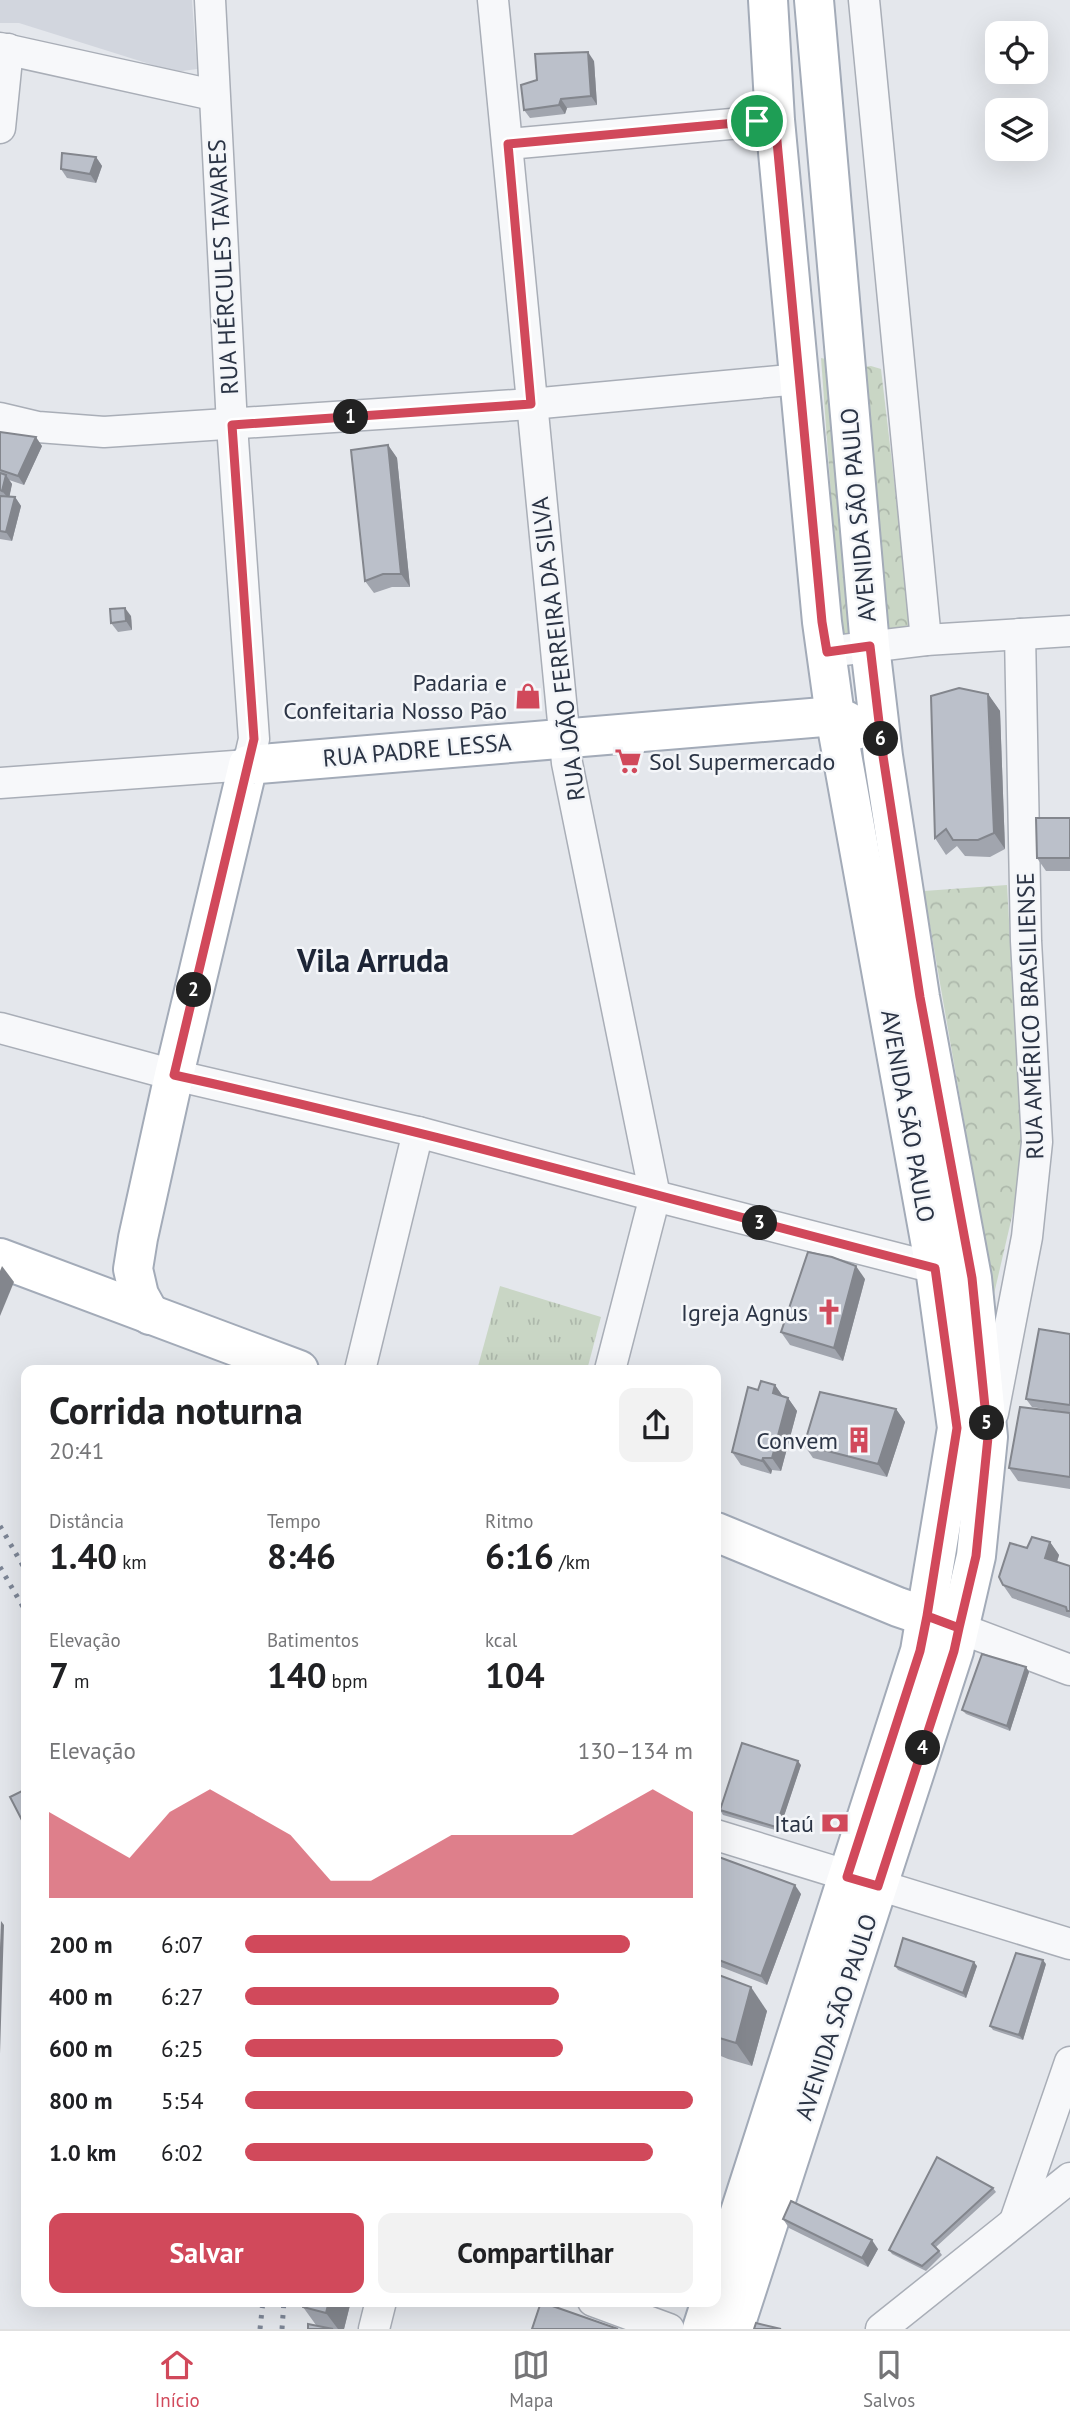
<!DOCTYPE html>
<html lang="pt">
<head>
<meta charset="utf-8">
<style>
	:root { --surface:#fff; --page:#f2f2f2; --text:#202124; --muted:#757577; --line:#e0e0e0; --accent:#d1495b }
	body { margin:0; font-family:"PT Sans",sans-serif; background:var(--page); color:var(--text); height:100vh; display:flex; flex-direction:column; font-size:26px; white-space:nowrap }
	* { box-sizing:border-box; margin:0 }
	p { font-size:23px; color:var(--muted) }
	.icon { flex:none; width:38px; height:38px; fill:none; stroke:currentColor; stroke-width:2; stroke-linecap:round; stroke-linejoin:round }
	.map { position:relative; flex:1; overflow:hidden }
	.details { position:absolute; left:21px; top:1365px; width:700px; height:942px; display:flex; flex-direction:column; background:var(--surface); border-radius:14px; box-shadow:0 7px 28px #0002 }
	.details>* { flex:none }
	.controls { position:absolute; left:985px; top:21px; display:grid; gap:14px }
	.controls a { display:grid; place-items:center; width:63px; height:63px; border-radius:14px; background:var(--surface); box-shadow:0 7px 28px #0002; font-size:35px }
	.pin { position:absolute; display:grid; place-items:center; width:60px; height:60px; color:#fff; margin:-30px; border:4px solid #fff; border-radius:50%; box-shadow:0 2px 7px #0007 }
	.km { position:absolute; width:35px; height:35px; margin:-18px; border-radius:50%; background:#222; color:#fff; font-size:19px; line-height:35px; text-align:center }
	.round { display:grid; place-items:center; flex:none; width:74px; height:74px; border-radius:14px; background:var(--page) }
	.head { display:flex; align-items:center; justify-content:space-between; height:119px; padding:0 28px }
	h1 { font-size:38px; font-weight:700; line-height:52px }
	.metrics { display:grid; grid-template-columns:repeat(3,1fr); gap:10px; height:119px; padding:7px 28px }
	.metrics div { display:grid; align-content:center }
	.metrics b { font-size:35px; font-weight:700 }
	.metrics small { font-size:19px; font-weight:400 }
	.metrics p { font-size:19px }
	.chart { height:196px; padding:14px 28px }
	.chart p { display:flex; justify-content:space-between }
	.chart svg { width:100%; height:126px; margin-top:7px; fill:var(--accent); opacity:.7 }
	.primary-button { display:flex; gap:14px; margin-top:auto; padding:14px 28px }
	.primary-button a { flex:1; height:80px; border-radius:14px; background:var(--accent); color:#fff; font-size:28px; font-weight:700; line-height:80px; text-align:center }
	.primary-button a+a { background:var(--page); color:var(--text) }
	ul { padding:0 28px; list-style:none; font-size:23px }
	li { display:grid; grid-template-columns:112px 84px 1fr; align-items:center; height:52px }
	li i { height:18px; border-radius:9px; background:var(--accent) }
	.dock { display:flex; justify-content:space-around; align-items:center; height:98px; border-top:2px solid var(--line); background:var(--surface); font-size:19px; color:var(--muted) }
	.dock a { display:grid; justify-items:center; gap:4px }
	.dock .selected { color:var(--accent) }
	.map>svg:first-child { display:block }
	.built { fill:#d2d6de }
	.grass { fill:url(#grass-tufts) }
	.forest { fill:url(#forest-crowns) }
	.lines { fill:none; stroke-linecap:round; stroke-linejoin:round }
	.minor-casing { stroke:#a9aeb7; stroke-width:33 }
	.major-casing { stroke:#a3abb8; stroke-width:42 }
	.minor { stroke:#f7f8fa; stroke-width:30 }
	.major { stroke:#fff; stroke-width:38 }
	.rail { stroke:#7d8696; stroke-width:5; stroke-dasharray:3.5 7; stroke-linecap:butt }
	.wall { fill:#a1a5ae }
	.shaded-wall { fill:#83868d }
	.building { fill:#bbc0ca; stroke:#83868d; stroke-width:2 }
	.route-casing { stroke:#fff; stroke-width:14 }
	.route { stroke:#d1495b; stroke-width:9 }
	.labels { text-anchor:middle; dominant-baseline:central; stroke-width:5; stroke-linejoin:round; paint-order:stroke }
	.street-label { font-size:24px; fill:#2b3445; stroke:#f4f6f9 }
	.poi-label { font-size:24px; fill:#2b3445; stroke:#f4f6f9; text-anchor:end }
	.district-label { font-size:32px; font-weight:bold; fill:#1d2536; stroke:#f4f6f9 }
</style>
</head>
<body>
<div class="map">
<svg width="1070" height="2329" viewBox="0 0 1070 2329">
	<defs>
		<pattern id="grass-tufts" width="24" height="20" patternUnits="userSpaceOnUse" patternTransform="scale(1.75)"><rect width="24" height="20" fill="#c9d6c5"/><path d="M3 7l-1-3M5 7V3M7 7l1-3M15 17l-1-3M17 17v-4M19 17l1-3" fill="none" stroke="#adb8ab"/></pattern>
		<pattern id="forest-crowns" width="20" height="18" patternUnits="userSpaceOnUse" patternTransform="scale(1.75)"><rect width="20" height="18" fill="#c9d6c5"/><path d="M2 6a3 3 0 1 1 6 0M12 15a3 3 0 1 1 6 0" fill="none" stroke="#adb8ab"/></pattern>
	</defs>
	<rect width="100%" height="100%" fill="#e4e7ec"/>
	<polygon class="built" points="0,0 192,0 197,69 175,72 19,23 0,23"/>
	<polygon class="grass" points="500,1286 601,1317 587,1370 477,1370"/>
	<g class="forest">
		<polygon points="821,358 836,361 854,631 848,636 841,632"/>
		<polygon points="871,366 881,369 911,625 906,631 886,635 856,368"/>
		<polygon points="1007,885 1023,1169 994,1294 924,891"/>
	</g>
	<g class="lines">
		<g class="minor-casing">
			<g id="minor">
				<polyline points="493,0 567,763 655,1196 610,1370"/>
				<polyline points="864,0 926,640"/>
				<polyline points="0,48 213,95"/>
				<polyline points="0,128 8,49"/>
				<polyline points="508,144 775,120"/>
				<polyline points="0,418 38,427 104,432 531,404 800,379"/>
				<polyline points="827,652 926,640 1070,631"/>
				<polyline points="0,783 248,765 254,739 232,425 210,0"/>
				<polyline points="0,1028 174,1075 418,1132 655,1196 935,1268"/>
				<polyline points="360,1370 418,1132"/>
				<polyline points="993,1413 1027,1237 1037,1142 1026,941 1020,634"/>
				<polyline points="959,1628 1070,1670"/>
				<polyline points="716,1835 1070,1944"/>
				<polyline points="1015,2221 1070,2062"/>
				<polyline points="593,2301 669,2329"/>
				<polyline points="374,2329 381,2301"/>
				<polyline points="881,2329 1070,2178"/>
			</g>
		</g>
		<g class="major-casing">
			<g id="major">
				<polyline points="0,1258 299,1370"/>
				<polyline points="150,1315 139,1295 133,1269 138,1238 174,1075 248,765 835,716 847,721 856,730"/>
				<polyline points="716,1532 898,1607 951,1625"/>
				<polyline points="716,2287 920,1651 957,1428 935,1268 835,716 822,622 775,120 768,0"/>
				<polyline points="702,2329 711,2301"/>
				<polyline points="734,2329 954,1651 976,1556 988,1437 972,1278 920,997 883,756 870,646 814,0"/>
			</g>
		</g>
		<use href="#minor" class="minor"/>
		<use href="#major" class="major"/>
		<g class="rail">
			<polyline points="0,1526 26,1571"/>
			<polyline points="0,1567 26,1612"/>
			<polyline points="260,2329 263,2301"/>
			<polyline points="282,2329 284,2301"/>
		</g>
	</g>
	<g class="wall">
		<polygon points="594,61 597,105 567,108 565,114 530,118 524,110"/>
		<polygon points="96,157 102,166 96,183 67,178 61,169"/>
		<polygon points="0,432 42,446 24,485 9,480 12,484 9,497 15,497 21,506 12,541 0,539"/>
		<polygon points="388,445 397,458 410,587 392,587 374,593 365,581"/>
		<polygon points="131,616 132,630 118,632 111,623"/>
		<polygon points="988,694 1000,711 1005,849 990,857 965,856 957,846 946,855 935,838"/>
		<polygon points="1070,818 1070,871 1046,871 1037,858"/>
		<polygon points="865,1279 843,1361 790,1345 781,1332"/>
		<polygon points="1070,1334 1070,1413 1032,1407 1026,1399"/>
		<polygon points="775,1385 783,1397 788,1398 797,1411 781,1471 772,1470 771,1474 741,1465 732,1452 758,1390"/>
		<polygon points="896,1409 905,1422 887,1477 813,1458 804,1445"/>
		<polygon points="1070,1413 1070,1489 1018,1481 1009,1468"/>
		<polygon points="1050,1542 1059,1555 1057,1562 1070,1566 1070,1618 1012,1598 1003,1585 1027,1548"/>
		<polygon points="1026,1667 1029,1672 1010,1731 966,1714 962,1710"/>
		<polygon points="801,1765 779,1831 723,1815 720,1810"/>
		<polygon points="716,1856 801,1894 767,1985 716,1965"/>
		<polygon points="1046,1964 1023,2040 993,2030 990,2026"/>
		<polygon points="895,1966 977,1966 966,1998 898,1970"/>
		<polygon points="716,1974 767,2011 752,2066 728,2059 716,2054"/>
		<polygon points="993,2188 996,2192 936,2247 942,2255 926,2271 892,2254 889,2250"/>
		<polygon points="783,2219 878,2249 868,2267 789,2228"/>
		<polygon points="303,2301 351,2301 344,2329 308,2329 316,2325 303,2307"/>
		<polygon points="438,2301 459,2301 457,2307"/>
	</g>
	<g class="shaded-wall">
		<polygon points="588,52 594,61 597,105 591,96"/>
		<polygon points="561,99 567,108 565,114 559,105"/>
		<polygon points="96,157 102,166 96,183 90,174"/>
		<polygon points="36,437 42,446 24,485 18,476"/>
		<polygon points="388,445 397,458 410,587 401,574"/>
		<polygon points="6,475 12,484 9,499 2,491"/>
		<polygon points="15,497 21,506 12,541 6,532"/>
		<polygon points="125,608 131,616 132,630 126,621"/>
		<polygon points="988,694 1000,711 1005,849 994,833"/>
		<polygon points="2,1266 14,1282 0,1316 0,1271"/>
		<polygon points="856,1266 865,1279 843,1361 834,1348"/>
		<polygon points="775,1385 784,1398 773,1393"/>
		<polygon points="788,1398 797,1411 781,1471 772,1458"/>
		<polygon points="896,1409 905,1422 887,1477 878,1464"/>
		<polygon points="763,1458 772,1470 771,1474 762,1461"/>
		<polygon points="1050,1542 1059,1555 1054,1571 1045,1558"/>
		<polygon points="1026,1667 1029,1672 1010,1731 1007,1726"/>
		<polygon points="798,1761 801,1765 779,1831 776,1827"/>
		<polygon points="795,1885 801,1894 767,1985 761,1976"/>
		<polygon points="1,1921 4,1925 0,2054 0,1947"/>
		<polygon points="1043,1960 1046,1964 1023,2040 1019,2035"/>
		<polygon points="974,1962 977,1966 966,1998 963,1993"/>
		<polygon points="751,1987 767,2011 752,2066 736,2043"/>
		<polygon points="872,2240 878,2249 868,2267 862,2258"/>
		<polygon points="329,2301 351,2301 344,2329 338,2329 326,2313"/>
		<polygon points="453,2301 459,2301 457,2307"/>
	</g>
	<g class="building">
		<polygon points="588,52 591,96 561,99 559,105 524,110 521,85 537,80 535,54"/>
		<polygon points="62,153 96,157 90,174 61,169"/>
		<polygon points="0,432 36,437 18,476 0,470"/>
		<polygon points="388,445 401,574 383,574 365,581 351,450"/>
		<polygon points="0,473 6,475 2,491 0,490"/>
		<polygon points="0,496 15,497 6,532 0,531"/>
		<polygon points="125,608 126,621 111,623 110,609"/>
		<polygon points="959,688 988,694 994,833 978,840 953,840 946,829 935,838 931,696"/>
		<polygon points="1036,818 1070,818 1070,858 1037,858"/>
		<polygon points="808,1252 832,1257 856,1266 834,1348 781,1332"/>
		<polygon points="1039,1329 1070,1334 1070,1405 1026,1399"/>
		<polygon points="761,1381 775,1385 773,1393 788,1398 772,1458 763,1458 762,1461 732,1452 748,1387 758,1390"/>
		<polygon points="820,1392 896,1409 878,1464 804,1445"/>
		<polygon points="1020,1407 1070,1413 1070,1477 1009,1468"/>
		<polygon points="1032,1537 1050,1542 1045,1558 1070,1566 1070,1611 1067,1611 1066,1607 1003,1585 999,1577 1010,1543 1027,1548"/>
		<polygon points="982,1654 1026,1667 1007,1726 962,1710"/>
		<polygon points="742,1743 798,1761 776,1827 720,1810"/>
		<polygon points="26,1789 26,1828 10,1797"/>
		<polygon points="716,1856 795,1885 761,1976 716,1959"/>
		<polygon points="903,1938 974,1962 963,1993 895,1966"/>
		<polygon points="1016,1953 1043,1960 1019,2035 990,2026"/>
		<polygon points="716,1974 751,1987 736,2043 716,2037"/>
		<polygon points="937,2157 993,2188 932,2244 939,2251 922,2266 889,2250"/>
		<polygon points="791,2201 872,2240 862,2258 783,2219"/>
		<polygon points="303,2301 329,2301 326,2313 303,2307"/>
		<polygon points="541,2302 618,2329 532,2329"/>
		<polygon points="756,2323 781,2329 754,2329"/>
		<polygon points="308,2324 333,2329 308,2329"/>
	</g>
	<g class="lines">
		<g class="route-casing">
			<path id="route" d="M757,121L508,144L531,404L232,425L254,739L174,1075C430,1131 681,1203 935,1268L957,1428L927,1616L959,1628L954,1651L878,1886L847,1877L920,1651L927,1616L959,1628L976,1556L988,1437L972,1278L920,997L883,756L870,646L827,652L822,622L775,120L757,121"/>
		</g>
		<use href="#route" class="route"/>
	</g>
	<defs>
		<g id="shop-bare" transform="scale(2.1)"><path d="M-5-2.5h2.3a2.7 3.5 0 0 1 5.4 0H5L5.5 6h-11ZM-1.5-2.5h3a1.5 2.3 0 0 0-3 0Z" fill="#d1495b" stroke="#f4f6f9" stroke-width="2.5" paint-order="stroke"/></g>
		<g id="supermarket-bare" transform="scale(2.1)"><path d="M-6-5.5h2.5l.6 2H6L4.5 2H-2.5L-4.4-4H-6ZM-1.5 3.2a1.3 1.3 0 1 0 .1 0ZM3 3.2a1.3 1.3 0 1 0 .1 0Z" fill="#d1495b" stroke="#f4f6f9" stroke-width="2.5" paint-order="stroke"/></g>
		<g id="church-bare" transform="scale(2.1)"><path d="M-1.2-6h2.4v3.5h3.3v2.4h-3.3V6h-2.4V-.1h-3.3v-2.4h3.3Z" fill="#d1495b" stroke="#f4f6f9" stroke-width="2.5" paint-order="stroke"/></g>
		<g id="building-bare" transform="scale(2.1)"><path d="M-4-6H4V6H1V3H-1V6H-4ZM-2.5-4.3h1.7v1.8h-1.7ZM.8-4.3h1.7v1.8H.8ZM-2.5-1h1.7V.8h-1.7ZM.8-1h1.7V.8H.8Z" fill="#d1495b" stroke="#f4f6f9" stroke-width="2.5" paint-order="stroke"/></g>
		<g id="bank-bare" transform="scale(2.1)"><path d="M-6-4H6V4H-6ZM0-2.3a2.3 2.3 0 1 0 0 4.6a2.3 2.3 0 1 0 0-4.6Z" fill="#d1495b" stroke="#f4f6f9" stroke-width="2.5" paint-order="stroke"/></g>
	</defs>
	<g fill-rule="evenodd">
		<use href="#shop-bare" x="528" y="696"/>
		<use href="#supermarket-bare" x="628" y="761"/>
		<use href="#church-bare" x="829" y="1312"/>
		<use href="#building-bare" x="859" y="1440"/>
		<use href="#bank-bare" x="835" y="1823"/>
	</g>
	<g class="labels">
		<g class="street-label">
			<text transform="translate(223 267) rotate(-93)">RUA HÉRCULES TAVARES</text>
			<text transform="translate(858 515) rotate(-95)">AVENIDA SÃO PAULO</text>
			<text transform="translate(558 649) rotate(-97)">RUA JOÃO FERREIRA DA SILVA</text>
			<text transform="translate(417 750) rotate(-5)">RUA PADRE LESSA</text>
			<text transform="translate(1030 1016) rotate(-92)">RUA AMÉRICO BRASILIENSE</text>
			<text transform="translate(908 1116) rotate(80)">AVENIDA SÃO PAULO</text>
			<text transform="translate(836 2017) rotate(-72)">AVENIDA SÃO PAULO</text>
		</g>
		<g class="poi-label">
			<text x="507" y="682">Padaria e<tspan x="507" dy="28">Confeitaria Nosso Pão</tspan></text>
			<text x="649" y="761" text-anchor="start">Sol Supermercado</text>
			<text x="808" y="1312">Igreja Agnus</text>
			<text x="838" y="1440">Convem</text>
			<text x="814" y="1823">Itaú</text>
		</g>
		<g class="district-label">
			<text x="373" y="960">Vila Arruda</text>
		</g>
	</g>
</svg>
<div class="controls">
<a><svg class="icon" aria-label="locate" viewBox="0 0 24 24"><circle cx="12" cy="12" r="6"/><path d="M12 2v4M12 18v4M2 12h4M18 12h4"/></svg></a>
<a><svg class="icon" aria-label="layers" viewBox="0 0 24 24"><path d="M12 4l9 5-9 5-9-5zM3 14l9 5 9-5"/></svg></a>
</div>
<div class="pin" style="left:757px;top:121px;background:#1e9e55"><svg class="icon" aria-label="arrive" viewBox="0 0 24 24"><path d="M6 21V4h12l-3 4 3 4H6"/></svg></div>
<b class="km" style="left:351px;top:417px">1</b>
<b class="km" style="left:194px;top:990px">2</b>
<b class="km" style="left:760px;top:1223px">3</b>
<b class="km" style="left:923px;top:1748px">4</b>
<b class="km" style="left:987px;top:1423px">5</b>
<b class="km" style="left:881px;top:739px">6</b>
<section class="details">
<div class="head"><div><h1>Corrida noturna</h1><p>20:41</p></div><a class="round"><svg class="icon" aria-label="share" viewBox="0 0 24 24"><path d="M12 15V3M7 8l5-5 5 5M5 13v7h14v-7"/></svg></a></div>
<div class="metrics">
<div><p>Distância</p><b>1.40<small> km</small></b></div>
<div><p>Tempo</p><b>8:46</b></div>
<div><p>Ritmo</p><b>6:16<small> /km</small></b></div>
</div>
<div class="metrics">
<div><p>Elevação</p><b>7<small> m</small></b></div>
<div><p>Batimentos</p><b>140<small> bpm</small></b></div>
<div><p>kcal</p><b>104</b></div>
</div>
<div class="chart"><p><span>Elevação</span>130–134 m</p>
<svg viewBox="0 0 160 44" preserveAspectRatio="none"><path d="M0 44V14L10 22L20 30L30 14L40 6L50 14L60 22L70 38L80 38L90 30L100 22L110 22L120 22L130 22L140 14L150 6L160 14V44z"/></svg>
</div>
<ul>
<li><b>200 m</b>6:07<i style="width:86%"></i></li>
<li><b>400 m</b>6:27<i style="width:70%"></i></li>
<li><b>600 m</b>6:25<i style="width:71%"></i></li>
<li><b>800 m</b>5:54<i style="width:100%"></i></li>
<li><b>1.0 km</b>6:02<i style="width:91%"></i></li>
</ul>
<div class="primary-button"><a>Salvar</a><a>Compartilhar</a></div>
</section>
</div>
<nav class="dock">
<a class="selected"><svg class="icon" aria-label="home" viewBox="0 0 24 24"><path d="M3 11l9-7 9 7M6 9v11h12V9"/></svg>Início</a>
<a><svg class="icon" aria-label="map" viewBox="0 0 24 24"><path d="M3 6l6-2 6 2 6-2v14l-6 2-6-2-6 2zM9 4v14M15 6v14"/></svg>Mapa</a>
<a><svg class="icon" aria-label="saved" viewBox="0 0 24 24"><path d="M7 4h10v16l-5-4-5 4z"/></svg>Salvos</a>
</nav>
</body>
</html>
